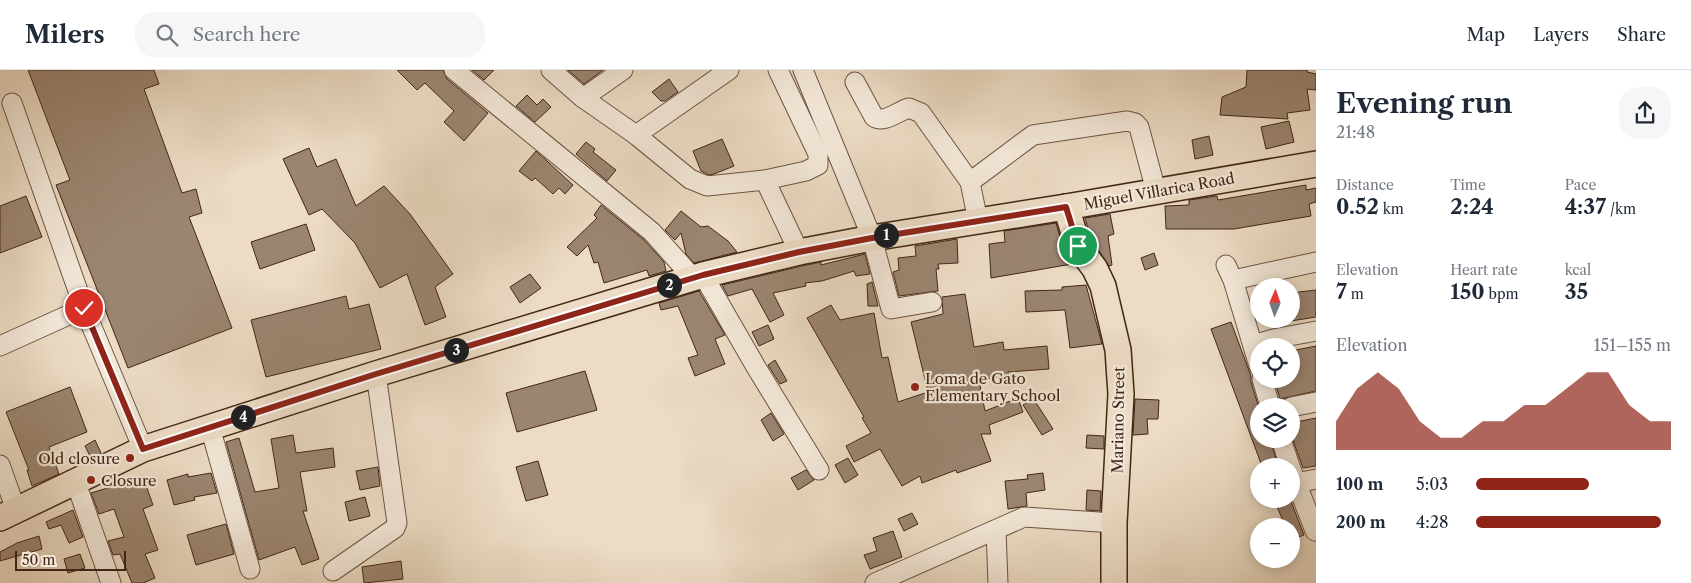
<!DOCTYPE html>
<html lang="en">
<head>
<meta charset="utf-8">
<style>
	:root { --surface:#fff; --page:#f6f6f7; --text:#1f2937; --muted:#747a83; --line:#e0e1e3; --accent:#8f2418 }
	body { margin:0; font-family:"Libre Caslon Text",serif; background:var(--page); color:var(--text); height:100vh; display:flex; flex-direction:column; font-size:19px; white-space:nowrap }
	* { box-sizing:border-box; margin:0 }
	p { font-size:16px; color:var(--muted) }
	.icon { flex:none; width:28px; height:28px; fill:none; stroke:currentColor; stroke-width:2; stroke-linecap:round; stroke-linejoin:round }
	.map { position:relative; flex:1; overflow:hidden }
	.sheet { display:flex; flex-direction:column; background:var(--surface); width:375px }
	.sheet>* { flex:none }
	.needle { width:32px; rotate:2deg }
	.controls { position:absolute; left:1250px; top:208px; display:grid; gap:10px }
	.controls a { display:grid; place-items:center; width:50px; height:50px; border-radius:50%; background:var(--surface); box-shadow:0 2px 12px #0003; font-size:25px }
	.scale { position:absolute; left:15px; bottom:12px; width:111px; box-sizing:border-box; padding-left:5px; border:2px solid #432716; border-top:0; font-size:14px; line-height:18px; white-space:nowrap; color:#432716; -webkit-text-stroke:4px #f3e8d9; paint-order:stroke }
	.pin { position:absolute; display:grid; place-items:center; width:42px; height:42px; color:#fff; margin:-21px; border:2px solid #fff; border-radius:50%; box-shadow:0 1px 5px #0007 }
	.km { position:absolute; width:25px; height:25px; margin:-12px; border-radius:50%; background:#222; color:#fff; font-size:14px; line-height:25px; text-align:center }
	.round { display:grid; place-items:center; flex:none; width:52px; height:52px; border-radius:20px; background:var(--page) }
	.summary { display:flex; align-items:center; justify-content:space-between; height:85px; padding:0 20px }
	h1 { font-size:28px; font-weight:700; line-height:38px }
	.metrics { display:grid; grid-template-columns:repeat(3,1fr); gap:8px; height:85px; padding:5px 20px }
	.metrics div { display:grid; align-content:center }
	.metrics b { font-size:21px; font-weight:700 }
	.metrics small { font-size:14px; font-weight:400 }
	.metrics p { font-size:14px }
	.chart { height:140px; padding:10px 20px }
	.chart p { display:flex; justify-content:space-between }
	.chart svg { width:100%; height:90px; margin-top:5px; fill:var(--accent); opacity:.7 }
	ul { padding:0 20px; list-style:none; font-size:16px }
	li { display:grid; grid-template-columns:80px 60px 1fr; align-items:center; height:38px }
	li i { height:12px; border-radius:6px; background:var(--accent) }
	header { display:flex; align-items:center; gap:30px; box-sizing:border-box; height:70px; padding:0 25px; background:var(--surface); border-bottom:1px solid var(--line) }
	header strong { font-size:24px }
	nav { display:flex; gap:28px; margin-inline-start:auto; font-size:18px }
	.search { width:350px; height:45px; background:var(--page); display:flex; align-items:center; gap:12px; box-sizing:border-box; padding:0 18px; border-radius:20px; color:var(--muted); font-size:19px }
	main { display:flex; flex:1; min-height:0 }
	.map>svg:first-child { display:block }
	.building { fill:#9b8571; stroke:#432716 }
	.lines { fill:none; stroke-linecap:round; stroke-linejoin:round }
	.minor-casing { stroke:#6d5442; stroke-width:21 }
	.major-casing { stroke:#432716; stroke-width:28 }
	.minor { stroke:#f3e8d9; stroke-width:19 }
	.major { stroke:#ecdcc5; stroke-width:25 }
	.route-casing { stroke:#fff; stroke-width:10 }
	.route { stroke:#8f2418; stroke-width:6 }
	.poi-dot { fill:#8f2418; stroke:#f3e8d9; stroke-width:2 }
	.labels { text-anchor:middle; dominant-baseline:central; stroke-width:4.5; stroke-linejoin:round; paint-order:stroke }
	.street-label { font-size:15px; fill:#432716; stroke:#f3e8d9 }
	.poi-label { font-size:15px; fill:#432716; stroke:#f3e8d9; text-anchor:start }
</style>
</head>
<body>
<header>
<strong>Milers</strong>
<div class="search"><svg class="icon" aria-label="search" viewBox="0 0 24 24"><circle cx="10" cy="10" r="6"/><path d="M15 15l6 6"/></svg>Search here</div>
<nav><a>Map</a><a>Layers</a><a>Share</a></nav>
</header>
<main>
<div class="map">
<svg width="1316" height="513" viewBox="0 0 1316 513">
	<rect width="100%" height="100%" fill="#ecdcc5"/>
	<filter id="stains"><feTurbulence type="fractalNoise" baseFrequency=".004" numOctaves="4"/><feColorMatrix values="0 0 0 0 .2 0 0 0 0 .09 0 0 0 0 .02 0 0 0 .5 -.17"/></filter>
	<radialGradient id="worn" r=".72"><stop offset=".6" stop-color="#630" stop-opacity="0"/><stop offset="1" stop-color="#630" stop-opacity=".3"/></radialGradient>
	<g class="building">
		<polygon points="28,0 154,0 159,14 144,19 182,123 196,119 202,143 189,147 232,258 128,298 56,115 70,110"/>
		<polygon points="397,0 443,0 447,9 488,43 464,71 444,52 454,41 425,13 417,20"/>
		<polygon points="472,0 494,0 484,10"/>
		<polygon points="568,0 603,0 584,14"/>
		<polygon points="1247,0 1307,0 1307,2 1316,4 1316,20 1307,19 1310,40 1287,43 1288,49 1220,45 1222,27 1246,17"/>
		<polygon points="669,9 678,22 665,31 661,31 652,22"/>
		<polygon points="527,25 537,35 543,29 551,37 535,52 516,36"/>
		<polygon points="1289,51 1294,72 1266,79 1261,57"/>
		<polygon points="1209,66 1213,85 1195,89 1192,70"/>
		<polygon points="722,69 734,96 714,104 709,105 701,101 693,81"/>
		<polygon points="586,72 595,79 593,82 616,100 607,111 576,84"/>
		<polygon points="309,78 317,97 336,89 356,136 384,116 410,144 453,204 435,217 446,247 425,255 407,204 380,218 355,173 322,139 309,145 283,89"/>
		<polygon points="536,81 573,115 565,124 559,118 553,124 535,108 532,111 519,101"/>
		<polygon points="1306,115 1306,120 1316,118 1316,132 1309,134 1311,146 1234,159 1166,159 1165,136 1189,135 1189,130 1217,126 1218,130"/>
		<polygon points="26,126 42,167 0,183 0,136"/>
		<polygon points="601,135 644,170 664,192 666,201 649,206 647,200 604,213 598,192 594,193 588,175 577,186 567,177 597,148 594,145"/>
		<polygon points="681,141 701,157 708,156 728,171 737,182 694,193 686,184 681,163 675,170 665,160"/>
		<polygon points="1110,144 1114,164 1108,166 1112,195 1109,196 1091,169 1085,148"/>
		<polygon points="1056,153 1064,181 1072,194 991,208 989,174 1005,172 1004,161"/>
		<polygon points="306,154 315,180 260,199 251,172"/>
		<polygon points="957,169 958,193 938,194 939,199 936,199 938,221 899,226 893,202 899,200 898,188 916,186 915,176"/>
		<polygon points="1154,183 1158,195 1145,200 1141,188"/>
		<polygon points="865,184 870,204 856,206 854,201 822,211 805,213 806,216 773,223 784,245 770,252 752,219 728,226 722,215 802,196 821,192 821,195"/>
		<polygon points="530,204 541,218 520,233 510,217"/>
		<polygon points="872,212 878,236 868,236 867,214"/>
		<polygon points="1086,215 1102,274 1070,278 1065,240 1026,242 1025,221 1062,220 1062,217"/>
		<polygon points="1316,220 1316,247 1291,251 1291,223"/>
		<polygon points="699,221 725,265 715,269 725,294 695,306 688,288 698,285 678,236 661,240 659,233"/>
		<polygon points="965,224 974,277 1003,272 1004,280 1047,276 1049,299 1008,302 1008,306 979,310 985,341 1018,328 1023,342 989,355 991,364 981,364 991,391 957,403 956,400 922,413 920,406 902,416 880,379 854,392 846,376 871,363 862,348 864,347 807,248 831,235 840,250 874,243 882,288 888,287 898,332 928,322 911,252 943,244 942,227"/>
		<polygon points="346,226 349,239 369,234 381,279 266,307 251,250"/>
		<polygon points="1231,252 1251,306 1251,312 1259,338 1259,369 1270,369 1278,396 1262,396 1211,259"/>
		<polygon points="768,255 774,269 759,276 752,262"/>
		<polygon points="1316,276 1316,321 1280,329 1274,309 1291,309 1291,281"/>
		<polygon points="775,290 787,311 780,314 768,295"/>
		<polygon points="585,301 597,340 517,362 506,323"/>
		<polygon points="70,317 87,362 49,377 59,404 32,416 27,400 29,400 6,342"/>
		<polygon points="1033,328 1053,359 1042,365 1023,335"/>
		<polygon points="1135,329 1159,330 1158,349 1147,349 1148,364 1133,365"/>
		<polygon points="771,343 784,364 773,371 761,350"/>
		<polygon points="1316,348 1316,396 1303,398 1291,365 1291,353"/>
		<polygon points="293,365 296,383 333,378 335,397 300,402 307,441 303,441 319,489 302,495 295,477 259,490 226,372 239,368 255,422 279,418 271,369"/>
		<polygon points="1087,365 1104,366 1104,379 1086,378"/>
		<polygon points="95,370 101,383 91,388 85,376"/>
		<polygon points="848,388 858,405 845,413 835,395"/>
		<polygon points="538,391 548,425 526,431 516,397"/>
		<polygon points="378,397 380,416 360,420 356,401"/>
		<polygon points="806,400 814,410 798,420 791,408"/>
		<polygon points="211,403 217,423 194,427 195,430 174,435 167,410 188,404 188,407"/>
		<polygon points="1043,403 1045,420 1026,423 1027,436 1008,439 1005,411 1028,409 1027,405"/>
		<polygon points="144,410 153,435 143,439 158,480 145,484 155,508 143,513 132,513 120,484 113,485 108,471 124,467 114,439 99,444 91,423 121,414 122,418"/>
		<polygon points="1087,420 1101,421 1100,441 1086,440"/>
		<polygon points="365,427 370,446 349,451 345,432"/>
		<polygon points="1274,429 1290,429 1304,465 1291,470 1291,456 1285,456"/>
		<polygon points="73,440 83,467 69,473 61,455 49,459 46,452"/>
		<polygon points="912,443 918,454 904,461 898,449"/>
		<polygon points="226,454 234,484 196,495 187,465"/>
		<polygon points="893,461 902,487 870,499 864,485 877,481 873,468"/>
		<polygon points="39,466 42,479 0,491 0,482 17,473"/>
		<polygon points="80,484 85,498 68,503 64,489"/>
		<polygon points="401,491 403,509 364,513 362,497"/>
	</g>
	<g class="lines">
		<g class="minor-casing">
			<g id="minor">
				<polyline points="454,0 652,162 693,208"/>
				<polyline points="551,0 583,28 636,65 690,109 707,116 765,110 806,101 818,95 818,84 778,0"/>
				<polyline points="803,0 872,168 891,239 932,232"/>
				<path d="M855,12L874,47C884,54 898,41 909,38L921,43L970,112"/>
				<polyline points="583,28 623,0"/>
				<polyline points="12,33 84,238 143,379"/>
				<polyline points="636,65 729,0"/>
				<polyline points="765,110 799,182"/>
				<polyline points="978,151 970,112 1033,65 1127,51 1135,53 1139,57 1156,121"/>
				<polyline points="1226,195 1233,210 1259,296"/>
				<polyline points="703,205 756,297 819,400"/>
				<polyline points="1233,210 1316,192"/>
				<polyline points="1253,275 1273,269 1316,261"/>
				<polyline points="0,276 84,238"/>
				<polyline points="1262,309 1270,336"/>
				<polyline points="1291,337 1316,332"/>
				<polyline points="210,357 250,499"/>
				<polyline points="1281,369 1290,396"/>
				<polyline points="0,395 16,440"/>
				<polyline points="1291,399 1315,461"/>
				<polyline points="76,413 111,513"/>
				<polyline points="1296,413 1316,409"/>
				<polyline points="996,460 998,513"/>
				<polyline points="333,501 395,458 397,453 376,304"/>
				<polyline points="875,513 1024,447 1114,453"/>
			</g>
		</g>
		<g class="major-casing">
			<g id="major">
				<polyline points="1066,137 1078,176 1095,199 1103,216 1118,280 1121,324 1114,453 1114,513"/>
				<polyline points="0,448 143,379 376,304 703,205 799,182 872,168 1066,137 1316,94"/>
			</g>
		</g>
		<use href="#minor" class="minor"/>
		<use href="#major" class="major"/>
	</g>
	<g class="lines">
		<g class="route-casing">
			<polyline id="route" points="84,238 143,379 376,304 703,205 799,182 872,168 1066,137 1078,176"/>
		</g>
		<use href="#route" class="route"/>
	</g>
	<g class="poi-dot">
		<circle cx="915" cy="317" r="5"/>
		<circle cx="130" cy="388" r="5"/>
		<circle cx="91" cy="410" r="5"/>
	</g>
	<g class="labels">
		<g class="street-label">
			<text transform="translate(1159 121) rotate(-10)">Miguel Villarica Road</text>
			<text transform="translate(1118 350) rotate(-89)">Mariano Street</text>
		</g>
		<g class="poi-label">
			<text x="925" y="308">Loma de Gato<tspan x="925" dy="17">Elementary School</tspan></text>
			<text x="120" y="388" text-anchor="end">Old closure</text>
			<text x="101" y="410">Closure</text>
		</g>
	</g>
	<rect width="100%" height="100%" filter="url(#stains)"/>
	<rect width="100%" height="100%" fill="url(#worn)"/>
</svg>
<div class="controls">
<a><svg class="needle" viewBox="-14 -14 28 28"><path d="M0-13l5 13h-10z" fill="#e53935"/><path d="M0 13l5-13h-10z" fill="#747a83"/></svg></a>
<a><svg class="icon" aria-label="locate" viewBox="0 0 24 24"><circle cx="12" cy="12" r="6"/><path d="M12 2v4M12 18v4M2 12h4M18 12h4"/></svg></a>
<a><svg class="icon" aria-label="layers" viewBox="0 0 24 24"><path d="M12 4l9 5-9 5-9-5zM3 14l9 5 9-5"/></svg></a>
<a>+</a>
<a>−</a>
</div>
<div class="scale">50 m</div>
<div class="pin" style="left:1078px;top:176px;background:#1e9e55"><svg class="icon" aria-label="arrive" viewBox="0 0 24 24"><path d="M6 21V4h12l-3 4 3 4H6"/></svg></div>
<div class="pin" style="left:84px;top:238px;background:#d93025"><svg class="icon" aria-label="check" viewBox="0 0 24 24"><path d="M5 12l5 5 9-10"/></svg></div>
<b class="km" style="left:886px;top:165px">1</b>
<b class="km" style="left:669px;top:215px">2</b>
<b class="km" style="left:456px;top:280px">3</b>
<b class="km" style="left:243px;top:347px">4</b>
</div>
<section class="sheet">
<div class="summary"><div><h1>Evening run</h1><p>21:48</p></div><a class="round"><svg class="icon" aria-label="share" viewBox="0 0 24 24"><path d="M12 15V3M7 8l5-5 5 5M5 13v7h14v-7"/></svg></a></div>
<div class="metrics">
<div><p>Distance</p><b>0.52<small> km</small></b></div>
<div><p>Time</p><b>2:24</b></div>
<div><p>Pace</p><b>4:37<small> /km</small></b></div>
</div>
<div class="metrics">
<div><p>Elevation</p><b>7<small> m</small></b></div>
<div><p>Heart rate</p><b>150<small> bpm</small></b></div>
<div><p>kcal</p><b>35</b></div>
</div>
<div class="chart"><p><span>Elevation</span>151–155 m</p>
<svg viewBox="0 0 160 44" preserveAspectRatio="none"><path d="M0 44V30L10 14L20 6L30 14L40 30L50 38L60 38L70 30L80 30L90 22L100 22L110 14L120 6L130 6L140 22L150 30L160 30V44z"/></svg>
</div>
<ul>
<li><b>100 m</b>5:03<i style="width:58%"></i></li>
<li><b>200 m</b>4:28<i style="width:95%"></i></li>
</ul>
</section>
</main>
</body>
</html>
